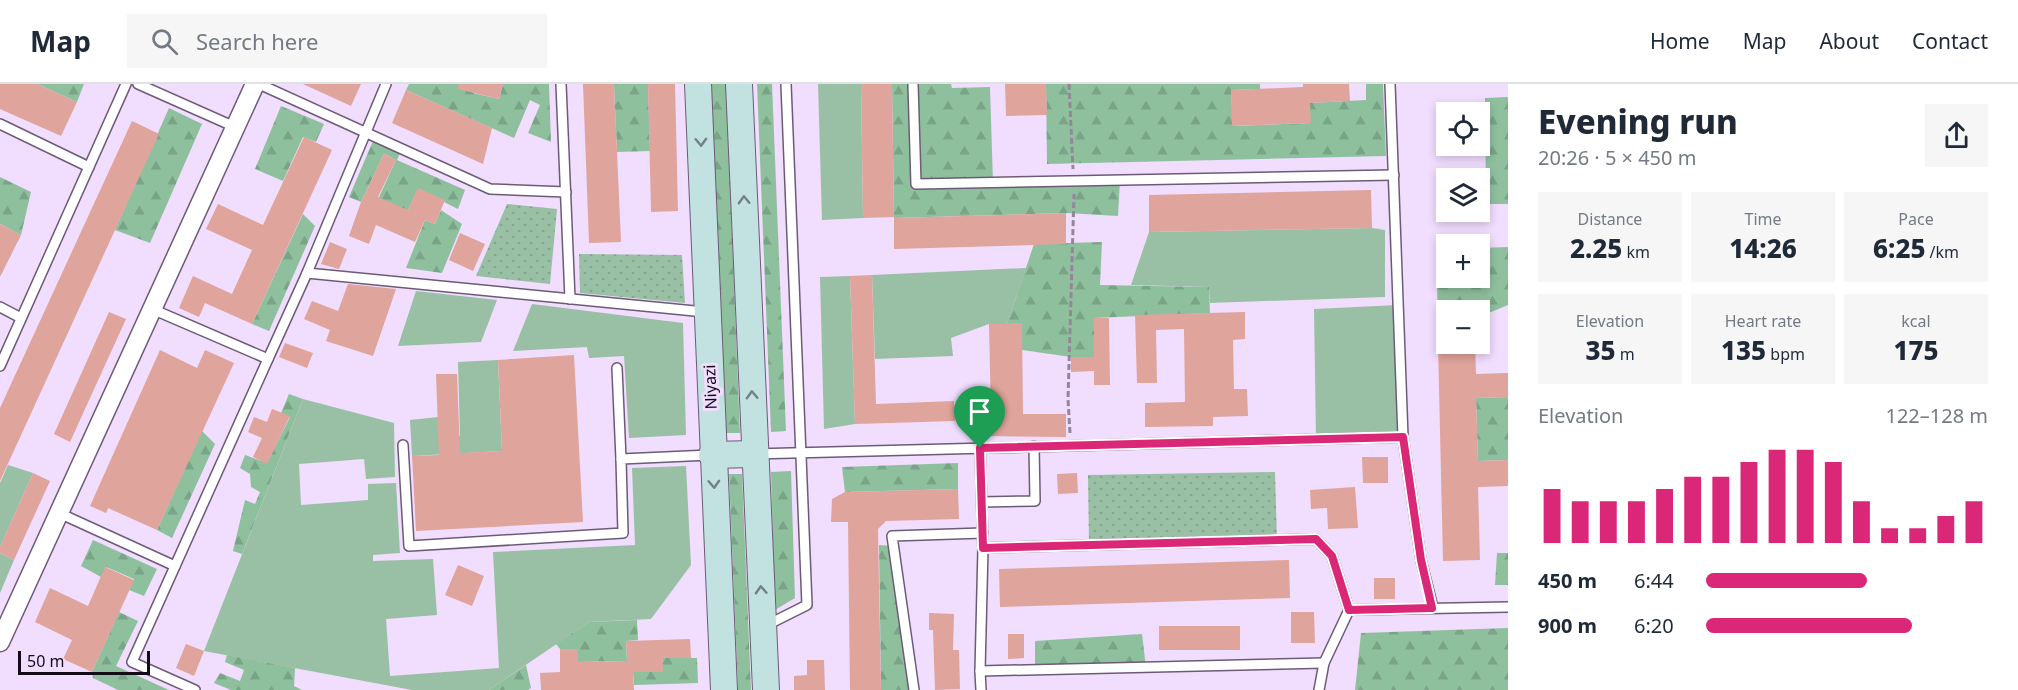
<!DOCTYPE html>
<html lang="en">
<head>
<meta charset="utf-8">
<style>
	:root { --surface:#fff; --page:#f6f6f7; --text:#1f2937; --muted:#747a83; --line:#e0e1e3; --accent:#db2777 }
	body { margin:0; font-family:"Noto Sans",sans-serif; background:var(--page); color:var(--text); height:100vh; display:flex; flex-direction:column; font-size:22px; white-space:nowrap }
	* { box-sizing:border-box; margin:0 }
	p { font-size:20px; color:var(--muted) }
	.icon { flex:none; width:33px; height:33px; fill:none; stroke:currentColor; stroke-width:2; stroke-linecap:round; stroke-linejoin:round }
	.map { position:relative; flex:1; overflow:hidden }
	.panel { display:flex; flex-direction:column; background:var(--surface); width:510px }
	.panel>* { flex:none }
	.fabs { position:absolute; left:1436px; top:18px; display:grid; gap:12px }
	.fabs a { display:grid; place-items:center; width:54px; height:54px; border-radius:0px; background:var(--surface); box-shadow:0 3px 9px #0003; font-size:30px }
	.scale { position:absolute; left:18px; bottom:15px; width:132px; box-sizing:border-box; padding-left:6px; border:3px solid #130c17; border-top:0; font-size:16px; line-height:21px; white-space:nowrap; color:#130c17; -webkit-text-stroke:4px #f1ddfe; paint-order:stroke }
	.pin { position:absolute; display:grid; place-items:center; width:51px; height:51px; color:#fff; margin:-62px -26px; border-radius:50% 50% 50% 0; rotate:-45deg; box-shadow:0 0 6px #0007 }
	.pin .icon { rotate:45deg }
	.round { display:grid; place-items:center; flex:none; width:63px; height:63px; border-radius:0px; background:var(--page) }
	.head { display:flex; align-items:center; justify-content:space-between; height:102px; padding:0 30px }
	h1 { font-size:33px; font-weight:800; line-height:45px }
	.metrics { display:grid; grid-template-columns:repeat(3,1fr); gap:9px; height:102px; padding:6px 30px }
	.metrics div { display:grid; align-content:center; border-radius:0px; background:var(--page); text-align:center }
	.metrics b { font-size:26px; font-weight:800 }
	.metrics small { font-size:16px; font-weight:400 }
	.metrics p { font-size:16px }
	.chart { height:168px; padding:12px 30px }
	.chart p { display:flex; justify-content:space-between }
	.chart svg { width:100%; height:108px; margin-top:6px; stroke:var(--accent); stroke-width:6 }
	ul { padding:0 30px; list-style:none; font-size:20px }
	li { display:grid; grid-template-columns:96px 72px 1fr; align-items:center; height:45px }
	li i { height:15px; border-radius:8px; background:var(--accent) }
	header { display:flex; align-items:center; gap:36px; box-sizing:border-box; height:84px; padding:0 30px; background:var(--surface); border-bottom:2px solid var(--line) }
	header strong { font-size:28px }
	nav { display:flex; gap:33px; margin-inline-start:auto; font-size:21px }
	.search { width:420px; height:54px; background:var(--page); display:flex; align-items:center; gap:15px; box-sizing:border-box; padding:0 21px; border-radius:0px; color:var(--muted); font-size:22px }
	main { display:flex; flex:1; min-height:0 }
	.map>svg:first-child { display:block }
	.grass { fill:#99c0a5 }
	.forest { fill:url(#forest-firs) }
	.park { fill:url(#park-dots) }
	.building { fill:#dfa49b }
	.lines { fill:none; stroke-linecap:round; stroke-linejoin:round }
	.lane-casing { stroke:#6c5b77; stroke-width:12 }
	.street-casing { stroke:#6c5b77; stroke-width:21 }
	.secondary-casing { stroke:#6c5b77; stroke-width:28 }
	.path { stroke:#94859d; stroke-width:3; stroke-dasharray:6 3; stroke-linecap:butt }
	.lane { stroke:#fff; stroke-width:9 }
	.street { stroke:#fff; stroke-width:18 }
	.secondary { stroke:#c2e1e1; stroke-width:26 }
	.oneway { stroke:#738186 }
	.route-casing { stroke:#fff; stroke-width:12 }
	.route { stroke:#db2777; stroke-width:8 }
	.labels { text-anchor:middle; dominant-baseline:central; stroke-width:6; stroke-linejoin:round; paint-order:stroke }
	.street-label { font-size:16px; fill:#130c17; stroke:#f1ddfe }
</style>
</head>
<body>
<header>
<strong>Map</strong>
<div class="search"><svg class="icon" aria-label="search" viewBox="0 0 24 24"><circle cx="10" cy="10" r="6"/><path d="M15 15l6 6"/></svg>Search here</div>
<nav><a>Home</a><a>Map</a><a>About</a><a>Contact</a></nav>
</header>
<main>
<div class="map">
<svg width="1508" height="606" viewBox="0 0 1508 606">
	<defs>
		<pattern id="forest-firs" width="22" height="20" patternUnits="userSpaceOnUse" patternTransform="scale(1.5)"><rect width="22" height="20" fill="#8fc09e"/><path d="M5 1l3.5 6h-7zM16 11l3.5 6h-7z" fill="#7aa487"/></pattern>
		<pattern id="park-dots" width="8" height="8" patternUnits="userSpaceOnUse" patternTransform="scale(1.5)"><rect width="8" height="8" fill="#99c0a5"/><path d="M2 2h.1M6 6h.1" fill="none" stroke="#83a48d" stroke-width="1.8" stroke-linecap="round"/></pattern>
	</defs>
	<rect width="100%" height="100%" fill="#f1ddfe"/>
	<g class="grass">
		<polygon points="818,0 861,0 863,134 822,136"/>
		<polygon points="1372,144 1385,146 1385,213 1210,219 1209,203 1131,201 1149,148"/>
		<polygon points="1026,184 1007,240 989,240 951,254 953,272 875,275 872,191"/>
		<polygon points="850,192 855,340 824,345 820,193"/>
		<polygon points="416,207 497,216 481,258 398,262"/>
		<polygon points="532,220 683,239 686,351 629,354 624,272 589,274 587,263 513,267"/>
		<polygon points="1398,221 1403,353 1316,355 1314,225"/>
		<polygon points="498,276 502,367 412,372 410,336 438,333 439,353 460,352 458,278"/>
		<polygon points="303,315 394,339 395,393 366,395 364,375 299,380 301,421 368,416 368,400 396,399 400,469 373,471 373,477 433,475 437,531 386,535 390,592 499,584 493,468 635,461 632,384 686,382 691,481 651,535 589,538 489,606 412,606 204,567"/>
		<polygon points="8,381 33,389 0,463 0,399"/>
		<polygon points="0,469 14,476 0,509"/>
	</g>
	<g class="forest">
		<polygon points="37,0 84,0 77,18"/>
		<polygon points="409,0 474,0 473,9 499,15 503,0 549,0 551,58 528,49 540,21 530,16 514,54 406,6"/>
		<polygon points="614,0 648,0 650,67 617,68"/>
		<polygon points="711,0 726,0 740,349 725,349"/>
		<polygon points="757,0 772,0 786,347 771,348"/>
		<polygon points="892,0 951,0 952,4 990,3 993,99 1120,97 1118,132 1066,129 894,134"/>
		<polygon points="1046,0 1260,0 1260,5 1231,6 1233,42 1310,39 1310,19 1366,16 1366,0 1383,0 1386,72 1047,80"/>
		<polygon points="1508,13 1508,120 1486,120 1485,14"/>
		<polygon points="281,22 324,40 316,58 303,53 283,97 255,85"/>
		<polygon points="169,24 202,40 150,159 115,146"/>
		<polygon points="373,57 400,69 397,76 465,106 458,125 418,105 408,126 374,124 396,76 384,70 361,118 349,113"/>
		<polygon points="0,93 31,108 21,151 0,140"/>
		<polygon points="441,126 462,140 442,189 406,184 425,136 435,140"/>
		<polygon points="303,130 315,142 269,247 252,240"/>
		<polygon points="1102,158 1100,201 1209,203 1210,229 1094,234 1094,273 1071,273 1022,266 1007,240 1034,160"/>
		<polygon points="1508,163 1508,221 1479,233 1479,226 1446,226 1446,236 1438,236 1436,166 1446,166 1446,194 1479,194 1479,164"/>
		<polygon points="289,310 303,315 242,470 233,467 245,416 255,420 260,408 251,403 250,390 240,384 245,371 267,379 290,333 281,329"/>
		<polygon points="1508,313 1508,376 1478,377 1476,314"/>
		<polygon points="202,347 215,360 172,454 157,446"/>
		<polygon points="958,379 958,405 845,408 842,383"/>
		<polygon points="791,387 795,514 775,526 771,388"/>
		<polygon points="729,390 742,390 751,606 738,606"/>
		<polygon points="93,456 157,485 144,512 129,506 134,495 106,483 101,493 81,482"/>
		<polygon points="879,461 893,462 914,606 881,606"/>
		<polygon points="1497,469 1508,469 1508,501 1495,501"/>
		<polygon points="119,528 138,537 116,582 169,606 118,606 93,594 92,588"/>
		<polygon points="637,536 638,556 626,557 627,577 578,578 578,565 560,565 556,560 589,538"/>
		<polygon points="1508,544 1508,606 1355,606 1361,549"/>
		<polygon points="1142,550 1146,584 1035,587 1035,557"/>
		<polygon points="227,571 295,584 294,602 302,606 231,606 214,599 220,589 240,597 244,586 225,578"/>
		<polygon points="663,574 697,574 698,599 634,601 633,588 663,588"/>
		<polygon points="526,581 531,604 528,606 489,606"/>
	</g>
	<g class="park">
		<polygon points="507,120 557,125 550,200 476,192"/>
		<polygon points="579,170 682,171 685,219 580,209"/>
		<polygon points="1275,388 1277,456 1089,461 1088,391"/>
	</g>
	<g class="building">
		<polygon points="0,0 37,0 77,18 61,52 0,25"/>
		<polygon points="303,0 361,0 351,22"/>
		<polygon points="459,0 503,0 499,15 458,5"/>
		<polygon points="583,0 614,0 621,158 589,159"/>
		<polygon points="648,0 675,0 678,127 651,128"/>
		<polygon points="861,0 892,0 894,133 863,134"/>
		<polygon points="1005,0 1046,0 1047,31 1006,32"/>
		<polygon points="1303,0 1349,0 1350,17 1310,19 1311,39 1232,42 1231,6 1303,3"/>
		<polygon points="406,6 492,44 483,80 392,39"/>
		<polygon points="132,37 159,50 0,397 0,324"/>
		<polygon points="304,53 332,66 252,240 205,219 199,233 179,224 193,192 232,210 252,166 206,145 218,120 263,141"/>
		<polygon points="384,70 396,76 378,113 408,126 418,104 445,116 435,140 425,136 415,158 376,141 369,160 349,152 361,118"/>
		<polygon points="1371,106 1372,144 1149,148 1149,111"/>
		<polygon points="1066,129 1066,160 894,165 894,134"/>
		<polygon points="0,140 21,151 0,193"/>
		<polygon points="460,149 485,160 473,187 449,176"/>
		<polygon points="330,158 347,165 339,185 321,180"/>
		<polygon points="872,191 876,320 954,317 955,337 855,340 850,192"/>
		<polygon points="348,200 396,205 373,272 326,257 330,246 304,235 312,217 338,227"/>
		<polygon points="109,228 126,235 70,358 54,350"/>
		<polygon points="1245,228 1245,255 1233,256 1234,305 1247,305 1248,332 1213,333 1213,342 1145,343 1145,319 1185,318 1184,245 1156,246 1157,299 1137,299 1135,231"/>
		<polygon points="1094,234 1109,234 1110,301 1094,301 1094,287 1071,288 1071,273 1094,273"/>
		<polygon points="1022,239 1023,330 1066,330 1066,353 983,352 984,330 991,330 989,240"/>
		<polygon points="285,259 313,269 307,284 279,273"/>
		<polygon points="1438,260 1475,260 1476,290 1508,289 1508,313 1476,314 1478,377 1508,376 1508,402 1478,403 1480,476 1443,477"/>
		<polygon points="160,266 197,284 205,266 234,279 157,446 108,424 106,429 90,422"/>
		<polygon points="574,271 583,438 416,447 412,372 439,371 436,290 457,290 460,369 502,367 498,276"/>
		<polygon points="272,325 290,332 267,380 253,373 262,354 248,348 254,333 267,338"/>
		<polygon points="1362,373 1388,373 1388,399 1363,399"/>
		<polygon points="33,389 50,397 14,476 0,469 0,463"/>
		<polygon points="1077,389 1078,409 1058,410 1057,390"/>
		<polygon points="1355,403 1358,444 1328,445 1327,424 1311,425 1310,406"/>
		<polygon points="958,405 959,435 886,437 878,445 881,606 850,606 848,438 831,438 832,415 845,408"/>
		<polygon points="1289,476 1290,514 1000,523 999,485"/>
		<polygon points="458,481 484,492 472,522 445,511"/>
		<polygon points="105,483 134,496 92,588 63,575 72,556 35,538 50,504 88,522"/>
		<rect x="1374" y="494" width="21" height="21"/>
		<polygon points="1291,528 1314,528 1315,559 1291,559"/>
		<polygon points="929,529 954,530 953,566 959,566 960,605 935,606 933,546 929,546"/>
		<rect x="1159" y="542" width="81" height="24"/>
		<polygon points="1008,550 1024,550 1024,574 1008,575"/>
		<polygon points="690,555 691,574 663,574 663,588 633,588 634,606 541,606 540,589 560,588 560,565 578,565 578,578 627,577 626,557"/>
		<polygon points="186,560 204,567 194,592 176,584"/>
		<polygon points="807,576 824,576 825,606 794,606 794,592 807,591"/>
	</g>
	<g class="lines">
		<g class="lane-casing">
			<g id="lane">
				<polyline points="138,0 235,43"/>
				<polyline points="259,0 490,105 566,108"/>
				<polyline points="561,0 570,215"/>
				<polyline points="913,0 916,100 1394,91"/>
				<polyline points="0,40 89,83"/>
				<polyline points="307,189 386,0"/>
				<polyline points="0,223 21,234"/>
				<polyline points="152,225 268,275 307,189 705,228"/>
				<polyline points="0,282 126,0"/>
				<polyline points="617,284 621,375"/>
				<polyline points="1403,353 1421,476 1433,524"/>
				<polyline points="403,361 409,462 623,449 621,375 710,371"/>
				<polyline points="980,364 983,464 1316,455 1332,472 1349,526 1508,523"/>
				<polyline points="757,370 1403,353 1390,0"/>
				<polyline points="982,418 1035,417 1034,362"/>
				<polyline points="59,429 175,482"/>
				<polyline points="983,464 980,587 1324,579"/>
				<polyline points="765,542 807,521 786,0"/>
				<polyline points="980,587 981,606"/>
				<polyline points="195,606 132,578 268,275"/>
				<polyline points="914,606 892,452 983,449"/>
				<polyline points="1319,606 1324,579 1349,526"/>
			</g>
		</g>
		<g class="street-casing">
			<polyline id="street" points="0,558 255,0"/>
		</g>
		<g class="secondary-casing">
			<g id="secondary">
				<polyline points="698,0 724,606"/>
				<polyline points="739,0 766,606"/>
				<polyline points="712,371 754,370"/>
			</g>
		</g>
		<g class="path">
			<polyline points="1069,0 1073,85"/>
			<polyline points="1070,349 1068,315 1074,110"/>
		</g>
		<use href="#lane" class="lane"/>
		<use href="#street" class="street"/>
		<use href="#secondary" class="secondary"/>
	</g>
	<defs><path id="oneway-chevron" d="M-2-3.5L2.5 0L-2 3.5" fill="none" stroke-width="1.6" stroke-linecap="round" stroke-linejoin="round" transform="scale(1.5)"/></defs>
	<g class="oneway">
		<use href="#oneway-chevron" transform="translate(701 58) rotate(88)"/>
		<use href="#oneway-chevron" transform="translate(744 116) rotate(-92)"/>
		<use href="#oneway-chevron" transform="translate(752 311) rotate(-92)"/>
		<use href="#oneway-chevron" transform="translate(714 400) rotate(87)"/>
		<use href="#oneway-chevron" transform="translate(761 506) rotate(-93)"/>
	</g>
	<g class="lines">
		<g class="route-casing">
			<polygon id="route" points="1403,353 1421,476 1432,524 1349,526 1332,472 1316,455 983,464 980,364"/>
		</g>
		<use href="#route" class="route"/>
	</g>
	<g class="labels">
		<g class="street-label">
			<text transform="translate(710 303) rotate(-92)">Niyazi</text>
		</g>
	</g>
</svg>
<div class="fabs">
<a><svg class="icon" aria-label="locate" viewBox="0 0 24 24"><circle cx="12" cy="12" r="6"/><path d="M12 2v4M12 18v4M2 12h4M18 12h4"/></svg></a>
<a><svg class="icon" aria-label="layers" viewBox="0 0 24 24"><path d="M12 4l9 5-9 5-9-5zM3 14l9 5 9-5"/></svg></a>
<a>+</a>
<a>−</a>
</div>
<div class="scale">50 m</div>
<div class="pin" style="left:980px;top:364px;background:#1e9e55"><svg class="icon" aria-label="arrive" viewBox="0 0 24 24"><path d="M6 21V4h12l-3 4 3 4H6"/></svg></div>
</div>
<section class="panel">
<div class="head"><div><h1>Evening run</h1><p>20:26 · 5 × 450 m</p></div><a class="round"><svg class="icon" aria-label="share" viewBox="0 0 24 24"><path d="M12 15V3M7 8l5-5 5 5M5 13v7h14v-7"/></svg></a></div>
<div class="metrics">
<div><p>Distance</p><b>2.25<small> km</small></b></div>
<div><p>Time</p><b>14:26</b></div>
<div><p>Pace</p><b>6:25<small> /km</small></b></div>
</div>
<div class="metrics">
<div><p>Elevation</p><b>35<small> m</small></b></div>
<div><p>Heart rate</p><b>135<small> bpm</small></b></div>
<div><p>kcal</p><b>175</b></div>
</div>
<div class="chart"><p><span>Elevation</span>122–128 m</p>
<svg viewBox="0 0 160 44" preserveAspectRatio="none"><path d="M5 44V22M15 44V27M25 44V27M35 44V27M45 44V22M55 44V17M65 44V17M75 44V11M85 44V6M95 44V6M105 44V11M115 44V27M125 44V38M135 44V38M145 44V33M155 44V27"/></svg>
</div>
<ul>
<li><b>450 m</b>6:44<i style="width:57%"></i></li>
<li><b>900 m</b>6:20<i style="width:73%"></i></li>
</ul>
</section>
</main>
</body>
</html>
